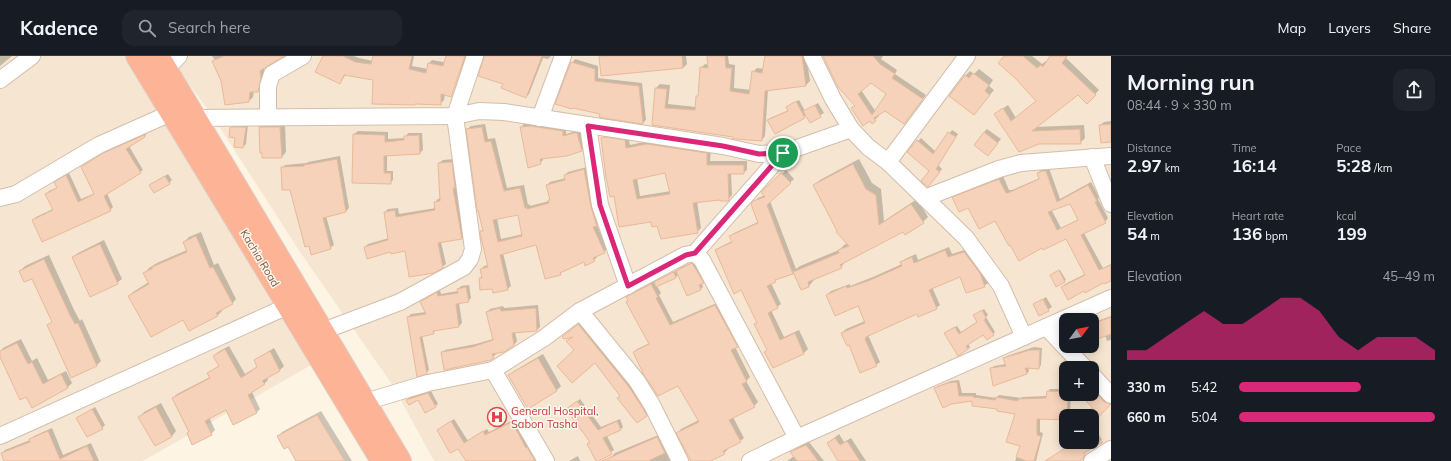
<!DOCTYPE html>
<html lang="en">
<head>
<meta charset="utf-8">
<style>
	:root { --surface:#171b24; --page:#20242c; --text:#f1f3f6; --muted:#9ea1a6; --line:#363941; --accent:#db2777 }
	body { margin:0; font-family:Mulish,sans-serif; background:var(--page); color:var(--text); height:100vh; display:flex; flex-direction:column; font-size:15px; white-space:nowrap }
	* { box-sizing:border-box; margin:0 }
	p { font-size:13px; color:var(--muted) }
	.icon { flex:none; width:22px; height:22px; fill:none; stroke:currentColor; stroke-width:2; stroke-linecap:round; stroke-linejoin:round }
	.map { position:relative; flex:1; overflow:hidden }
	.side { display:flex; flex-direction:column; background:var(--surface); width:340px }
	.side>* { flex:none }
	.needle { width:26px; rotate:58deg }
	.buttons { position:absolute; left:1059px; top:257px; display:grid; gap:8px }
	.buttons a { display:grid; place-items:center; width:40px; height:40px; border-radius:8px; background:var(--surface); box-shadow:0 2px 10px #0003; font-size:20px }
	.pin { position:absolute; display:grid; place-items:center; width:34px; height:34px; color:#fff; margin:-17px; border:2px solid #fff; border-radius:50%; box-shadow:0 1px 4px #0007 }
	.round { display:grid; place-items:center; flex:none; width:42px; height:42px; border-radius:12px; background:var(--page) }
	.summary { display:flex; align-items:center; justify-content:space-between; height:68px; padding:0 16px }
	h1 { font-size:22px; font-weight:700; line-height:30px }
	.stats { display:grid; grid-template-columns:repeat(3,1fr); gap:6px; height:68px; padding:4px 16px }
	.stats div { display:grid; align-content:center }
	.stats b { font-size:17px; font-weight:700 }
	.stats small { font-size:11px; font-weight:400 }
	.stats p { font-size:11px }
	.chart { height:112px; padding:8px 16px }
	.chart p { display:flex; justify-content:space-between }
	.chart svg { width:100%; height:72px; margin-top:4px; fill:var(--accent); opacity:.7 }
	ul { padding:0 16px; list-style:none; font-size:13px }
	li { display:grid; grid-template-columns:64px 48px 1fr; align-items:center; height:30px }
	li i { height:10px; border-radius:5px; background:var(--accent) }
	header { display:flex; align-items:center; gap:24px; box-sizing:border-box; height:56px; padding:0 20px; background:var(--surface); border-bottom:1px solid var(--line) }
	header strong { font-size:19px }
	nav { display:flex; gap:22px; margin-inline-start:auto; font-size:14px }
	.search { width:280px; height:36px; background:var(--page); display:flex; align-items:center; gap:10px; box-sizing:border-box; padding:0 14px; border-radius:12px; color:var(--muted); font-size:15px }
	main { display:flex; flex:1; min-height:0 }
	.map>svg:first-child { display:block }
	.residential { fill:#f6e6d1; fill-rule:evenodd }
	.shadow { fill:#0003; fill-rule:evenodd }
	.building { fill:#f5d2b9; stroke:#e9b998; fill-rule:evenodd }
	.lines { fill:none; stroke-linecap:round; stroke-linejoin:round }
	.minor-casing { stroke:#d2beab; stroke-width:18 }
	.highway-casing { stroke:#dcd4cf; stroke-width:24 }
	.minor { stroke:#fff; stroke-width:16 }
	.highway { stroke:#fdb396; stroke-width:22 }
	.route-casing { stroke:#fff; stroke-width:8 }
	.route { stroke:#db2777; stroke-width:5 }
	.labels { text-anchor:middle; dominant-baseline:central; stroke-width:3; stroke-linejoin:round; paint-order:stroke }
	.street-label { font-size:11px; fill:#785a47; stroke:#fff8ec }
	.health-label { font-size:11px; fill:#be3a42; stroke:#fff8ec; text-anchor:start }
</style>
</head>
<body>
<header>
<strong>Kadence</strong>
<div class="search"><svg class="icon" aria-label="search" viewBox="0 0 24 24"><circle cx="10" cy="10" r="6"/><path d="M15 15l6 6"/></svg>Search here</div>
<nav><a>Map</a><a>Layers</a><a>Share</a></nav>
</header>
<main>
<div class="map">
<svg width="1111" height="405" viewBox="0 0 1111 405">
	<rect width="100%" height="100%" fill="#fef4e4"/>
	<g class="residential">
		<polygon points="0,0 149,0 341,292 143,405 0,405"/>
		<path d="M169,0H1111V405H434L393,330L300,196L215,64ZM1066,264H1092V290H1066ZM1066,312H1092V338H1066ZM1066,360H1092V386H1066Z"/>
	</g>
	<g class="shadow">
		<polygon points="0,0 12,0 0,10"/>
		<polygon points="212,0 282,0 264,11 264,17 262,31 258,35 254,35 253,41 249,45 222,25 215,4"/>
		<polygon points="324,0 354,0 359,2 373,5 374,0 414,0 412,10 428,13 429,7 432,4 449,7 444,44 440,48 374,23 346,18 340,27"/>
		<polygon points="462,0 467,0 463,9 460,13"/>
		<polygon points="485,0 551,0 548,3 543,2 529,38 526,41 504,27"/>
		<polygon points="600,0 686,0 687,8 683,12 602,19"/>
		<polygon points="708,0 728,0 729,8 735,9 734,32 751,34 753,16 757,12 764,13 766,0 806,0 810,25 806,29 768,33 765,80 762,84 653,69 656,32 660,28 670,29 668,48 696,51 699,39 701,12 705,8 709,9"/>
		<path d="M824,0H883L881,3L897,14L895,18L926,39L904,67L885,54L878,59L879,60L872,66L852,52L856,49ZM870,26L888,37L876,56L861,34Z"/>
		<polygon points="1005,0 1032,0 1042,8 1046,5 1047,7 1052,0 1067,0 1066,2 1099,34 1087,47 1078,38 1035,71 1084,69 1085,82 1080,87 1039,87 995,58 1008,49 1016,62 1037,45"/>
		<polygon points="575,3 598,10 598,22 642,27 646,64 643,67 603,61 572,7"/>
		<polygon points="979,13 993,24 989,30 994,34 978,53 965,20 970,15 974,18"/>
		<polygon points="799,44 805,55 818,47 824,57 810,65 806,59 804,61 768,64 770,62 789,54 787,51"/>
		<polygon points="1111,65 1111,86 1100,69 1104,66"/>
		<polygon points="264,67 285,67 286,96 282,101 260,71"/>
		<polygon points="535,67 566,72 566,78 580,74 585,92 582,94 543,102 543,104 540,107 521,71 524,68"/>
		<polygon points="248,68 246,88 243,91 231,72 234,69"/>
		<path d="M485,68L488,83L495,82L507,132L524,129L528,149L530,148V150L549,145L551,143L547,129L550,126L566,122L565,119L568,116L587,111L600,166L597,169L607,193L604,196L597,200V201L594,204L584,205L563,215L560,218L537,188L503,197L511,230L507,233L493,232L480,222L482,220L481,214L484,210L489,209L481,175L483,173L467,73L471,70ZM519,158L523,178L501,183L497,162Z"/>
		<polygon points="987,73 1001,83 991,95 984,76"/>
		<polygon points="952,74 958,78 938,109 942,113 931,126 930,115 918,85 921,82 936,96"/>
		<polygon points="358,75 388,76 388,83 405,82 408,77 422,77 423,94 420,97 387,99 387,115 393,115 393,124 390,127 354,78"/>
		<polygon points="147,77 145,80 129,90 143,114 107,137 113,151 110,154 33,164 36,161 53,153 46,138 49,135 58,131 59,124 69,117 81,143 95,137 82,111 107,95"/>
		<path d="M605,79L628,81L630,89L649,85L711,94L710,105H747V114L743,117H731L732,139L728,144L721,143L697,145L701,172L697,176L658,169L615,139L602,82ZM666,116L671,135L640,140L637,122Z"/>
		<polygon points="340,100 349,152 346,155 326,160 334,189 330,192 291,132 282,112 285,109 307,107 308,106"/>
		<polygon points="455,103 457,127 456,129 465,179 462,183 441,186 446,208 442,211 405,194 391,195 365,191 368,188 389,182 385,156 388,153 398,152 399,158 436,152 435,146 438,143 441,142 439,107 443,104"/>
		<polygon points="859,103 872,127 881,133 884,165 917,143 928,161 923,166 903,174 846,205 841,211 814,223 814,224 809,230 801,233 794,215 778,222 771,227 781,248 777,251 771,254 784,281 799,274 808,293 804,297 774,311 768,294 756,268 758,266 742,233 716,194 720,191 732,185 730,181 734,177 758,166 752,148 758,142 765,139 763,136 786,114 794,123 770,145 796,213 800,210 839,194 844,189 848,187 838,175 814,129 820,124"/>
		<path d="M1047,112H1049L1060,143L1091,126L1099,141L1098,143L1108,162L1105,166L1084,177L1103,212L1111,208V224L1084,234L1062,232L1065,228L1085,218L1066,181L995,163L954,142L957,138L1003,120L1009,134H1012L1040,122L1038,117L1041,114ZM1070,147L1079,163L1061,172L1051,153Z"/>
		<polygon points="168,118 172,124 169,127 153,127"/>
		<polygon points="201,176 214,209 218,207 236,243 232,248 221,253 222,255 218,259 183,262 129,240 133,236 149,226 145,217 149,212 157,207 187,194 184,186 189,181"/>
		<polygon points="104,184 122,223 117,227 73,201 78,197"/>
		<polygon points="949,191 952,198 968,193 983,214 988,227 984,230 961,220 932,231 940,249 936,252 918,257 868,279 880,306 876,309 849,288 842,277 846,273 865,265 858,249 827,239 831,235 850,228 850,230 873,221 902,208 901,206 905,203 916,198 918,204"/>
		<polygon points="49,199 74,254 80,265 82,263 101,305 97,309 72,320 49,269 53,265 33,222 20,215 25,210"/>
		<polygon points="695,205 706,224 702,228 703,231 701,233 679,218 676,221 657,230 661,237 659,239 673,266 719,246 741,286 735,291 750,321 746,325 758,346 754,350 733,361 744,382 740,385 727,392 728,393 724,397 709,405 690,405 689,400 678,377 681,373 699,364 678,329 634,296 637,293 650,287 627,241 631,238 655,225 656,226 677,214 677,215 680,212"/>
		<polygon points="1060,214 1066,224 1057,229 1052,218"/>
		<polygon points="469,229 471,242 468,245 459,247 462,267 459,270 436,273 433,278 422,279 429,314 426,317 408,261 411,258 426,256 421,246 440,234 441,238 458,235 458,233 461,230"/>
		<polygon points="1046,241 1052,251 1040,259 1034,249"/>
		<polygon points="538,249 540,271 537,274 515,276 517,285 514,289 496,297 496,298 493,301 442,297 445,294 476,288 493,283 487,256 490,253 503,250 504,252"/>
		<polygon points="984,253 988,259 986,261 995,276 993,278 983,277 968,288 970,291 968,293 947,275 957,270 961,276 978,265 977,258"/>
		<polygon points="1111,260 1111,284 1107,285 1105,279 1092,284 1092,267"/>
		<polygon points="583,264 651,355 646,359 621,339 595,305 576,294 567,285 573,280 563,281"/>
		<polygon points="21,283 32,305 37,302 48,324 66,315 72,327 68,331 32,350 0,299 0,296 3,292"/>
		<polygon points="229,290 245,318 258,310 255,304 259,301 274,292 284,310 280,314 267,321 268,324 264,328 252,336 260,353 256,357 226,353 209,361 215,374 211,378 190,375 173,342 177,338 210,321 208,317 220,309 214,300 218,296"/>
		<polygon points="1034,291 1042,292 1041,309 1039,312 1028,311 1029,315 1027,318 991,313 994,310 1006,308 1005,302 1007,300"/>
		<polygon points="543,298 561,330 557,334 528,352 509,320 514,315"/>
		<polygon points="959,324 962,337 976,337 976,339 996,342 999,339 1021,342 1022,341 1047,340 1048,335 1050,333 1066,333 1066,338 1071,338 1070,360 1066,360 1066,363 1040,362 1040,376 1043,377 1036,405 1015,405 1021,389 1016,357 999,353 973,344 951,347 936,333 938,330 951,325"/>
		<polygon points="1092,327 1111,344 1111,348 1100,358 1081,338 1092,338"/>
		<polygon points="431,335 438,348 435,350 418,343 407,344 410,341"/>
		<polygon points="580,343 601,371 620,363 623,371 620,374 607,380 614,394 597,405 591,385 567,353"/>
		<polygon points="161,347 176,375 172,380 155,389 140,361 144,356"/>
		<polygon points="95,351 105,369 102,372 78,362"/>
		<polygon points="321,355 352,405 297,405 289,389 279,380 282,376"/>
		<polygon points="454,363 468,385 487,373 489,376 515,363 541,405 467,405 458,391 438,374"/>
		<polygon points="1092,366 1102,384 1087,394 1082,403 1078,405 1045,405 1071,389 1069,386 1092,386"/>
		<polygon points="52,372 63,399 91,387 99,405 5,405 2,398 5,394 30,384 34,380"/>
		<polygon points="661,378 676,405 614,405 612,400 615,397"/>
		<polygon points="839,378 844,386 851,382 866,405 839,405 828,387"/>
		<polygon points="809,386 824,405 787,405 794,400 792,396 795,393"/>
		<polygon points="578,400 580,405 569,405"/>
	</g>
	<g class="building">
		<polygon points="224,0 284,0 260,15 261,22 258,36 250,36 249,46 225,49 221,25 212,5"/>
		<polygon points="323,0 343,0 355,6 371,8 373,0 412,0 409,13 426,17 428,7 443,10 446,0 465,0 451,41 441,38 441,49 415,48 415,49 372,48 373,24 344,19 340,28 315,16"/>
		<polygon points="484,0 542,0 526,42 501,32 503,28 478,20"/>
		<polygon points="599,0 682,0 683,12 601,20"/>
		<polygon points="707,0 725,0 726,12 732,12 730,35 749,38 752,15 762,17 765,0 802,0 806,30 765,35 762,85 737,83 733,83 733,81 652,69 655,32 667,33 665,52 695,54 696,40 698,40 700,11 708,12"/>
		<path d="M823,0H873L880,8L895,18L892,22L923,43L904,68L885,55L874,62L876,65L872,68L870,65L863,70L851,52L855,50L838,31ZM871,27L886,38L872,59L858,38Z"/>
		<polygon points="1004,0 1023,0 1037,12 1041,9 1043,11 1050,0 1067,0 1062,7 1096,39 1087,48 1078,39 1032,75 1080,73 1081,88 1039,88 1019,96 994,58 1003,52 1011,65 1036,45 1015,22 998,7"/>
		<polygon points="571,6 595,13 595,25 639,30 643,68 603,62 599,61 600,58 573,52 572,53 555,48"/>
		<polygon points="973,17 989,29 985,35 990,39 974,59 949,40 965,19 969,22"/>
		<polygon points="796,45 805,62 775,78 767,64 788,55 786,51"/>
		<polygon points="815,49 821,61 810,67 803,55"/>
		<polygon points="1111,68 1111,86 1101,87 1099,69"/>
		<polygon points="531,70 563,75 563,80 574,77 577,77 582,95 567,100 540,103 541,108 528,112 520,71"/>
		<polygon points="230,71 246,71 243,92 234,91 235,82 229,81"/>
		<polygon points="259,71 280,71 282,102 262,102 262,97 260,97"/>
		<path d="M482,71L485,86L491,85L504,135L520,132L525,152L527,151V153L549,147L548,144H550L546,129L565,124L564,119L584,113L591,151L597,170L593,171L605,197L593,202L595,205L585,210L584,206L560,217L561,219L545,223L536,189L500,199L508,234L493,237L492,233L480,234L479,222H482L480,213L488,211L480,177V175H483L478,154L477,155L466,73ZM518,159L522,180L498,186L493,164Z"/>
		<polygon points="948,76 956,81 936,113 940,116 928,131 921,125 929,115 907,96 917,84 933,98"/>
		<polygon points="984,76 998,87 988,100 974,89"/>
		<polygon points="353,78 385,79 385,86 404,84 404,80 419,79 420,98 384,100 384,117 391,117 391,128 352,127"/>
		<polygon points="144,79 145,81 126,93 141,117 104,140 111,155 42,186 32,164 53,154 45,138 57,132 54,126 66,119 78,146 94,138 81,111 103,97"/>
		<path d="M604,81L625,84L626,92L647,88L707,97V109H744V118H728L729,144L728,145H720V144L693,147L698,177L661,183L657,170L652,171L651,166L619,171L614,140L610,141L606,121L601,82ZM665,117L670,138L637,143L633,124Z"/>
		<polygon points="337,103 346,156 323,162 331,193 311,199 309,190 305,191 290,134 282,134 281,111 304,110 304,109"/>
		<polygon points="452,106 455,132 453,132 462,183 438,187 443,212 434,217 409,221 405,195 391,198 390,196 367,203 364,191 388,184 384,156 395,154 396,161 435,154 434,146 440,145 438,107"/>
		<polygon points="853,108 866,133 876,139 879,169 911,148 924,167 905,179 903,176 840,209 842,212 808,226 809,231 801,234 793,216 839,197 838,194 849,190 836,176 837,175 813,129"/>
		<path d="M1043,115H1046L1057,146L1088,129L1097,145L1095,146L1106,167L1081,179L1099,214L1111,209V225L1104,228L1103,227L1085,237L1084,235L1068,244L1061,231L1085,219L1066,183L1043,194L1042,192L1019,205L1010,189L1009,190L995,165L979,173L968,152L959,156L952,141L999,123L1006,137H1008L1039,123L1037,117ZM1070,148L1078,164L1057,174L1048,156Z"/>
		<polygon points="781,117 791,127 767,149 793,218 775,224 776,226 767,230 778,252 768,257 780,284 795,277 804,298 773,312 764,296 767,294 754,268 757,267 741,234 734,238 715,194 732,186 729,180 758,167 751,148 753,145 765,141 761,136"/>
		<polygon points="165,120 170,128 154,137 149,129"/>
		<polygon points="196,180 210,212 213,211 233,248 216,257 218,260 189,275 183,264 151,281 128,240 149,228 143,217 153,212 152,211 187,196 183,186"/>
		<polygon points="100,188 118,228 90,241 72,201"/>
		<polygon points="945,194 948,201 964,196 980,217 985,231 966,237 960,221 929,234 937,253 918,261 917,258 866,281 865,283 877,310 860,317 849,289 847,290 841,277 865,267 858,250 835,260 826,239 846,230 847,232 868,225 902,210 900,206 912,201 914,207"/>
		<polygon points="44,203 70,259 75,268 78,267 97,310 71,322 47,269 52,266 32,223 24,226 19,215"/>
		<polygon points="692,207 704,227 699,229 701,234 687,240 676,215"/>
		<polygon points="1059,214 1065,226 1056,231 1050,219"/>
		<polygon points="674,216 676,222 656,231 654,226"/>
		<polygon points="651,228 658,241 656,242 670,269 715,249 738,291 731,294 747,326 742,328 755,351 729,364 741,386 723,395 725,398 711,405 691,405 676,377 699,366 678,330 658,340 644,319 633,296 649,288 626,246 628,244 626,241"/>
		<polygon points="466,231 469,246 456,248 459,271 433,275 434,278 420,281 427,318 417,321 407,261 426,258 420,246 437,236 438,240 458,237 457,233"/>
		<polygon points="1043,243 1049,255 1039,260 1033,248"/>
		<polygon points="500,252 501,255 536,252 537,275 512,277 514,289 504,296 492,298 494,302 491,304 444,314 441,296 472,291 493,284 486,256"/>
		<polygon points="982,254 986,262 984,264 994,279 987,284 983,279 966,290 968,293 958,300 944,277 955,271 959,278 977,266 973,259"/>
		<polygon points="1111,261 1111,278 1092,285 1092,268"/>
		<polygon points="578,268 629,331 644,354 647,360 637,367 617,342 620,340 595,307 572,327 557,310 574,294 566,285 573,281 564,283 562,281"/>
		<polygon points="17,287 28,308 32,306 43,328 61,318 68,332 32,352 26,341 20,344 0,301 0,295"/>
		<polygon points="225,293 241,322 257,311 254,304 270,295 280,315 262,325 265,328 248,339 257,357 233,369 226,354 205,365 212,379 192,389 187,377 189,376 172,342 210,322 207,317 219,310 213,300"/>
		<polygon points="1030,294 1040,294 1039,313 1025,312 1027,318 993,330 990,312 1006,310 1003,302"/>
		<polygon points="538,302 557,335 528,353 508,319"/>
		<polygon points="957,326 959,340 973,340 973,341 996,344 995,341 1018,345 1018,343 1046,342 1047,335 1066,336 1066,338 1068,338 1067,360 1066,360 1066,364 1037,363 1037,379 1041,380 1034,405 1027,405 1016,401 1020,390 1006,386 1015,358 997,355 997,353 972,350 972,345 951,348 943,352 934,332 948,327"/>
		<polygon points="1092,333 1104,346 1111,348 1092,368 1092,351 1079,338 1092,338"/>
		<polygon points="428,337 436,351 425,357 418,344 409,349 406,344"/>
		<polygon points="577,345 598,374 617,365 621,374 603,382 612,398 599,405 596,405 587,388 590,386 566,353"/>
		<polygon points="156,351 172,381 155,390 138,361"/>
		<polygon points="92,353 103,373 87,381 76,362"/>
		<polygon points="317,359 345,405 296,405 288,391 284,393 277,380"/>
		<polygon points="451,365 464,387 483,375 485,379 512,366 526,392 527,391 535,405 466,405 458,393 450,397 437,374"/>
		<polygon points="48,375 60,403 87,390 94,405 4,405 1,397 30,386 29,383"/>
		<polygon points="657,381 665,397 648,405 602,405"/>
		<polygon points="835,382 840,389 847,385 860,405 838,405 827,387"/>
		<polygon points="1068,386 1103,386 1084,397 1085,399 1083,403 1080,405 1045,405 1070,389"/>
		<polygon points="806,389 810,394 818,405 797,405 790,396"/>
	</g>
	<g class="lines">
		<g class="minor-casing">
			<g id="minor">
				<polyline points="812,0 833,43 851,73 868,91 888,106 966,182 1001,230 1024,281"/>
				<polyline points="166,13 179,0"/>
				<polyline points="0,24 32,0"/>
				<polyline points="268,61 268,30 272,18 303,0"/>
				<polyline points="195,62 455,60 479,55 504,56 723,90 759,98 783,97 851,73"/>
				<polyline points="540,62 563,0"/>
				<polyline points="588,70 600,149 628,230"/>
				<polyline points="1092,101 1111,148"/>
				<polyline points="888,106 967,0"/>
				<polyline points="0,142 16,138 99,89 171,57"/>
				<polyline points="925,142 999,113 1021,107 1111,100"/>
				<polyline points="695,197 702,204 797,382"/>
				<polyline points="580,255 637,325 652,349 680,405"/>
				<polyline points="1046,271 1085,312"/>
				<polyline points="323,275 400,246 464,211 470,203 473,193 455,60 475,0"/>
				<polyline points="493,314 546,405"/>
				<polyline points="1092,319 1111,339"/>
				<polyline points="365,346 428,327 493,314 544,282 580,255 685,199 695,197 783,97"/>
				<polyline points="0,380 288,250"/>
				<polyline points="750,405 797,382 1111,242"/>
				<polyline points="1092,405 1111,393"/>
			</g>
		</g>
		<g class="highway-casing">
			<g id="highway">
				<polyline points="137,0 382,405"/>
				<polyline points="158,0 400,405"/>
			</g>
		</g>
		<use href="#minor" class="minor"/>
		<use href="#highway" class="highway"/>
	</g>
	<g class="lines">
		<g class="route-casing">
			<polygon id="route" points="588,70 723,90 759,98 783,97 695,197 686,199 628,230 600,149"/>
		</g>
		<use href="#route" class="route"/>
	</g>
	<defs>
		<g id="hospital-ring" transform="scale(1)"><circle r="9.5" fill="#fff8ec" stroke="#e0444e" stroke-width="1.5"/><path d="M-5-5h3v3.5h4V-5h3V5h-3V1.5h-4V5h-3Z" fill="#e0444e"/></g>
	</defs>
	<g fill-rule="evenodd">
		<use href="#hospital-ring" x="497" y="361"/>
	</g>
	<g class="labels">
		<g class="street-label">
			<text transform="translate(260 202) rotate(59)">Kachia Road</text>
		</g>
		<g class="health-label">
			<text x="511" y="355">General Hospital,<tspan x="511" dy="13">Sabon Tasha</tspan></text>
		</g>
	</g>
</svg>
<div class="buttons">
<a><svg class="needle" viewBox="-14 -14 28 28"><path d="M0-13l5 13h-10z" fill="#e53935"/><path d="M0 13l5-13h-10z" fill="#9ea1a6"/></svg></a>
<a>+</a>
<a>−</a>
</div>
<div class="pin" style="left:783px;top:97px;background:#1e9e55"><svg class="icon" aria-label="arrive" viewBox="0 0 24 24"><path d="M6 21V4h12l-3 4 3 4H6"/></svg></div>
</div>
<section class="side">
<div class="summary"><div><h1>Morning run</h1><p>08:44 · 9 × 330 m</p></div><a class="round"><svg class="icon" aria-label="share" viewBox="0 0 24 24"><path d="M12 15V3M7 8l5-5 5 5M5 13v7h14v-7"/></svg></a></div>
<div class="stats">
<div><p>Distance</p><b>2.97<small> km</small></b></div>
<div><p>Time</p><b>16:14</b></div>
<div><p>Pace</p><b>5:28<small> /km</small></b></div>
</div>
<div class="stats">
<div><p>Elevation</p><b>54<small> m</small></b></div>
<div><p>Heart rate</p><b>136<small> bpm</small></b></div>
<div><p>kcal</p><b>199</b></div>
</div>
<div class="chart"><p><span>Elevation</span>45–49 m</p>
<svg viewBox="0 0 160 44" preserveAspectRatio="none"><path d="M0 44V38L10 38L20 30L30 22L40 14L50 22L60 22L70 14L80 6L90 6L100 14L110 30L120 38L130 30L140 30L150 30L160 38V44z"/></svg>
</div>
<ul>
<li><b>330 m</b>5:42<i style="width:62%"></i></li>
<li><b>660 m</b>5:04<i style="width:100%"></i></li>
</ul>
</section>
</main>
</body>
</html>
